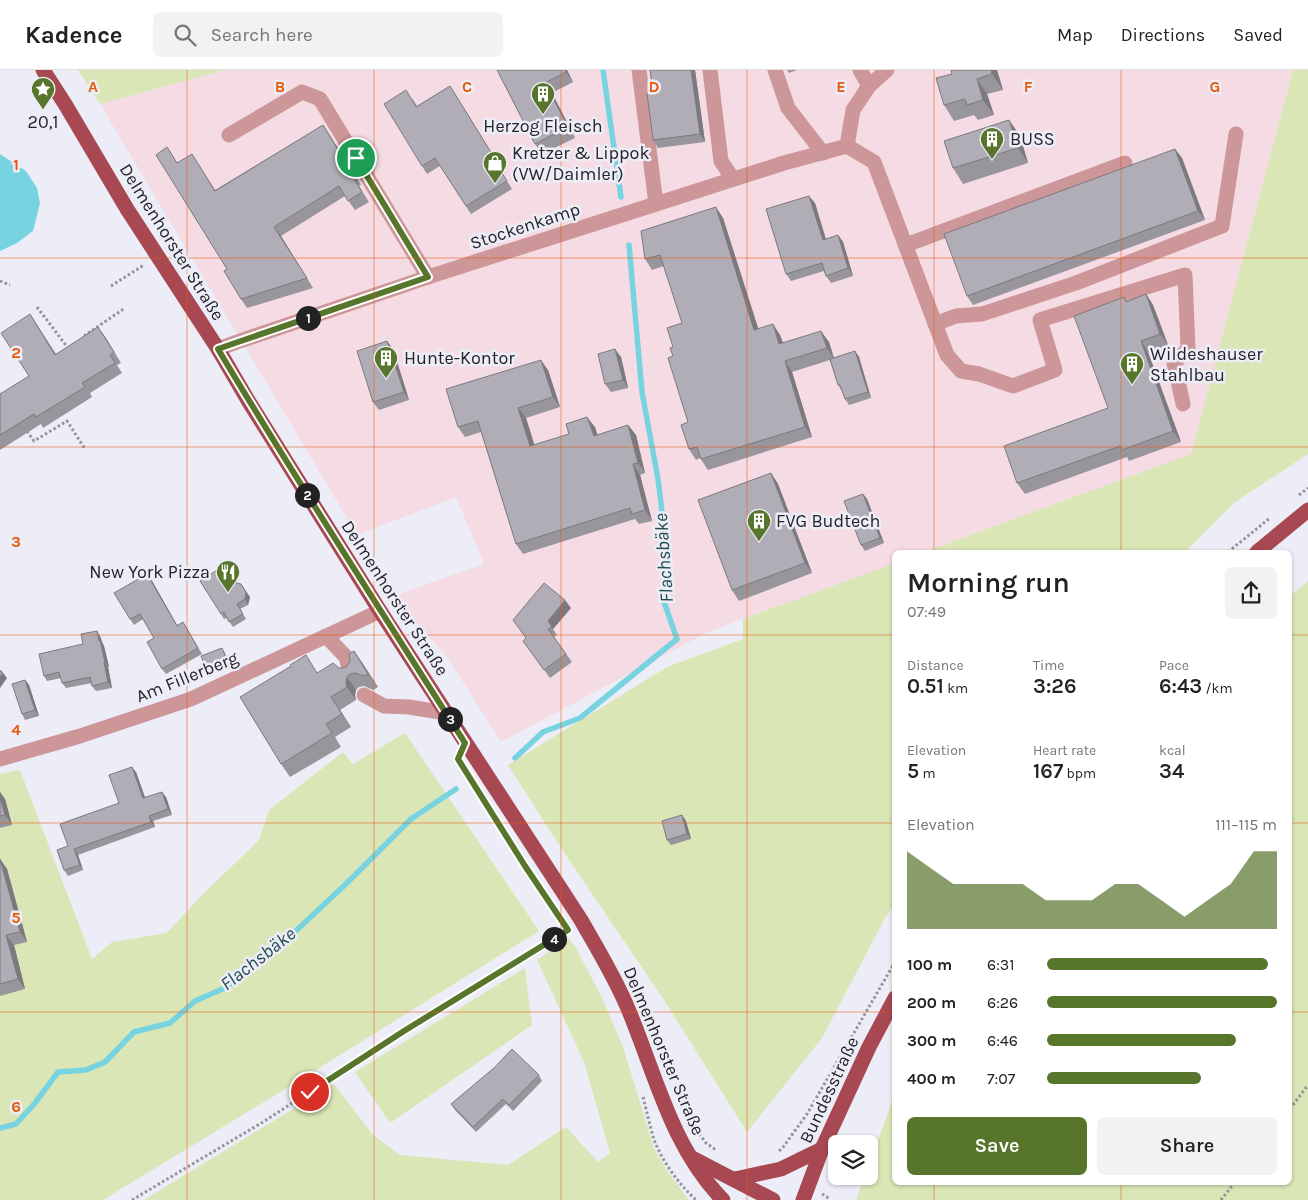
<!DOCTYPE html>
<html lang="en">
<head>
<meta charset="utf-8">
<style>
	:root { --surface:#fff; --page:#f2f2f2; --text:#222; --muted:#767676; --line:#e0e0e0; --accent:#57752b }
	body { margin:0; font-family:Karla,sans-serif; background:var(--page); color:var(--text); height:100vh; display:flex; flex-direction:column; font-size:19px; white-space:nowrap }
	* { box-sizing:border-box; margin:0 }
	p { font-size:16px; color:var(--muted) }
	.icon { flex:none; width:28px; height:28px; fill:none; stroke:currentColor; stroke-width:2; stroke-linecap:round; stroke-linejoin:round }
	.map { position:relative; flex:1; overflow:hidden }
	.panel { position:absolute; left:892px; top:480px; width:400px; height:635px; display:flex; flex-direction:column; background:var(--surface); border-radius:8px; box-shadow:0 1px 4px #0004 }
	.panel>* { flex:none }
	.tools { position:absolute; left:828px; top:1065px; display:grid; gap:10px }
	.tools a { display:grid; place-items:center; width:50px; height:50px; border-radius:8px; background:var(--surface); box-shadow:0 1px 4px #0004; font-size:25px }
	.pin { position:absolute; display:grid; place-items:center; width:42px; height:42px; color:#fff; margin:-21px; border:2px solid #fff; border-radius:50%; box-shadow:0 1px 5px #0007 }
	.km { position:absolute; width:25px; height:25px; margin:-12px; border-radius:50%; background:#222; color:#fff; font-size:14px; line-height:25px; text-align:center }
	.round { display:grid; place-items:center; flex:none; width:52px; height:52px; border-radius:8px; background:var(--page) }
	.overview { display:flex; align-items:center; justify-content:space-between; height:85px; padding:0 15px }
	h1 { font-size:28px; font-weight:600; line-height:38px }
	.stats { display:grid; grid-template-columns:repeat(3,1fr); gap:8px; height:85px; padding:5px 15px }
	.stats div { display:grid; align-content:center }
	.stats b { font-size:21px; font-weight:600 }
	.stats small { font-size:14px; font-weight:400 }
	.stats p { font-size:14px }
	.chart { height:140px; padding:10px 15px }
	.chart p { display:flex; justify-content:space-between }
	.chart svg { width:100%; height:90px; margin-top:5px; fill:var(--accent); opacity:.7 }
	.action { display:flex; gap:10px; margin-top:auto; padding:10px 15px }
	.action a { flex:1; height:58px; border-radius:8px; background:var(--accent); color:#fff; font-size:20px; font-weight:600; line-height:58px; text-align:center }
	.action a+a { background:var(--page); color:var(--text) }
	ul { padding:0 15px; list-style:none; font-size:16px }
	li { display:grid; grid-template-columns:80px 60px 1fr; align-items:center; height:38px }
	li i { height:12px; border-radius:6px; background:var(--accent) }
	header { display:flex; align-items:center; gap:30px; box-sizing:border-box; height:70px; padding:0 25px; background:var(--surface); border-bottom:1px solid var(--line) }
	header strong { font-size:24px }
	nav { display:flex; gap:28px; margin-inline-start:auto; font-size:18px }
	.search { width:350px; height:45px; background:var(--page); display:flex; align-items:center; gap:12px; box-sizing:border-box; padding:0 18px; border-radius:8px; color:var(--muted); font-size:19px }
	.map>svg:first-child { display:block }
	.industrial { fill:#f5dce4 }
	.green { fill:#dbe6b6 }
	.water { fill:#78d3e1 }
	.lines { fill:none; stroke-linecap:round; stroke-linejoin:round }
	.stream { stroke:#78d3e1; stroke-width:5.5 }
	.path { stroke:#93949b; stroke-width:3; stroke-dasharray:2.5 2.5; stroke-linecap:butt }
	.minor { stroke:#cd9698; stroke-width:15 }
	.major { stroke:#a84852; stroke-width:15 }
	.wall { fill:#98959d }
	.shaded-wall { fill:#7c797f }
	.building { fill:#b1adb6; stroke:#7c797f }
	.route-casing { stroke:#fff; stroke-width:10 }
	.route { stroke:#57752b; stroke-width:6 }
	.grid { fill:none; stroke:#e8590c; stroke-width:1; stroke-opacity:0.55 }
	.labels { text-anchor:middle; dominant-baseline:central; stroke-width:5; stroke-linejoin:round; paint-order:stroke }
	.poi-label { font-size:18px; fill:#242428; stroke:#ecedf7; text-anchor:start }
	.street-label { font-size:18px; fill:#242428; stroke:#ecedf7 }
	.water-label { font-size:19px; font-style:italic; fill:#224c52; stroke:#ecedf7 }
	.grid-label { font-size:16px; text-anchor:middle; font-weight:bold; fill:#e8590c; stroke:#ecedf7; stroke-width:5; stroke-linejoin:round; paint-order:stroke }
</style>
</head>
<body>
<header>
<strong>Kadence</strong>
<div class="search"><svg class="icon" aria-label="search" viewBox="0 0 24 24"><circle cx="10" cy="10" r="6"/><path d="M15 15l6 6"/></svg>Search here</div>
<nav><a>Map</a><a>Directions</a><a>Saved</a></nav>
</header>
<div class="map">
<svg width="1308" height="1130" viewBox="0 0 1308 1130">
	<rect width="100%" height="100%" fill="#ecedf7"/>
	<polygon class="industrial" points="225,0 1293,0 1191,384 924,482 895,482 895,493 708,562 501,672 447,587 393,526 484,494 456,427 357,465 100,34"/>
	<g class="green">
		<polygon points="78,0 225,0 100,34"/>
		<polygon points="1293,0 1308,0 1308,384 1234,433 1185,482 924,482 1191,384"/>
		<polygon points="895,493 895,833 884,850 822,968 747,1062 664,930 561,778 508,695 667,597 743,569 743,549"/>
		<polygon points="1308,511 1308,1130 856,1130 865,1106 869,1106 869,1095 895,1023 895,1112 1290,1112 1290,526"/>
		<polygon points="405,663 539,861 282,1021 103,1130 0,1130 0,704 20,700 92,889 112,872 167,863 200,827 259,770 269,740 343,682 353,694"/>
		<polygon points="568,868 575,876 601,926 623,977 654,1078 668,1102 689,1130 144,1130 334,1014 373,1065 400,1085 508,1095 566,1057 598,1092 610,1083 584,992 537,890"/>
		<polygon points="525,898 532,955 390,1053 355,1002"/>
	</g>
	<polygon class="water" points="0,84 26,101 37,118 40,133 33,161 17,173 0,181"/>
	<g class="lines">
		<g class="stream">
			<polyline points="603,0 621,127"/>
			<polyline points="515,688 543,662 580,648 677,569 663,529 666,474 658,409 642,322 629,175"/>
			<polyline points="0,1058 16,1054 35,1033 58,1002 86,1000 105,992 134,962 170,953 195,931 227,917 238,904 284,872 348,812 411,749 456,719"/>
		</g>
		<g class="path">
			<polyline points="0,211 10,215"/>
			<polyline points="111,216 144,195"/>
			<polyline points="37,237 68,278"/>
			<polyline points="84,266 125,238"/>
			<polyline points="27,361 34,371 67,351 85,379"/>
			<polyline points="1299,425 1308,418"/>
			<polyline points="1228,482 1270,448"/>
			<path d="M643,1027C647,1042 650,1058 655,1072C664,1094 679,1114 696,1130"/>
			<polyline points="1290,1039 1308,1015"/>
			<polyline points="696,1060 706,1073 716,1080"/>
			<polyline points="779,1081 784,1076 807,1044 895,892"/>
			<polyline points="822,1124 827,1127 829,1130"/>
			<polyline points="132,1130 263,1052 404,961 569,859"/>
			<polyline points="1221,1130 1235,1112"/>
		</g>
		<g class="minor">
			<polyline points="639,0 656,134"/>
			<polyline points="710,0 721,91 733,109"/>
			<polyline points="775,0 788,38 823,83"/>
			<polyline points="860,0 869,16"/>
			<polyline points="229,65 302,22 320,29 428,207"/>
			<polyline points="847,76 874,92 947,285 961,301 979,304 1013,316 1055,300 1040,250 1185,205 1188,279 1174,293 1183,334"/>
			<polyline points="906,175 1125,93"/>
			<polyline points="935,254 956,246 982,244 1076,213 1222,156 1236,64"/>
			<polyline points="218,279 237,272 428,207 656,134 784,93 847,76 853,40 869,16 887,0"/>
			<polyline points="326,566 346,587 350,602"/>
			<polyline points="364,625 384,636 409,637 446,643"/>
			<polyline points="0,689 80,666 191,629 380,541"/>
		</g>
		<g class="major">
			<path d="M43,0L65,34L127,139L218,279L249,332L380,541L581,850C598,880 616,909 629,941C656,1006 672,1078 723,1130"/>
			<polyline points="1257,482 1308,440"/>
			<polyline points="692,1088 773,1130"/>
			<polyline points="735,1109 781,1099 822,1079"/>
			<polyline points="803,1130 822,1079 869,977 895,928"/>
		</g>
	</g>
	<g class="wall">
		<polygon points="497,0 567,0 573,12 552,23 575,68 542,84 535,74"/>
		<polygon points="695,0 705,72 658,78 653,70 653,23"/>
		<polygon points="787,0 797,0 789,3"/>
		<polygon points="997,0 1003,20 987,24 994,45 978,50 974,45 954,51 944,35 952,4"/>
		<polygon points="450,16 502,100 501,101 512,119 471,144 440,96 427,104 422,96 412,28 417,36"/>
		<polygon points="1009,50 1020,66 1028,93 963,114 953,98"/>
		<polygon points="323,55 361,115 359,116 369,132 355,140 345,126 281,166 313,218 247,238 241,229 167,77 177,93 192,84 215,120"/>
		<polygon points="1175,79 1182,88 1205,150 973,235 967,226"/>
		<polygon points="815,133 826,169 838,165 843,172 853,206 831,213 826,206 824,201 791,211 786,204"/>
		<polygon points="723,148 758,259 780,265 783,273 829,272 834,288 855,281 859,287 871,328 849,335 845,329 842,321 838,315 830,290 792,302 812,367 708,400 700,388 696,390 689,379 688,352 673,286 673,277 682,253 664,196 652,200 645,189"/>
		<polygon points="1146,224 1153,235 1168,275 1148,282 1181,372 1129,391 1127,387 1025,424 1017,413 1108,338 1127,231"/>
		<polygon points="30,244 56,284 98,257 121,293 117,295 122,303 90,323 92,327 43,358 41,354 0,380 0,324 29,306"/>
		<polygon points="393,279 409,330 379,340 373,332"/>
		<polygon points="621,287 628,318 611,322 605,314"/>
		<polygon points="548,300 560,337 526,348 534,375 595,357 597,365 628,355 636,365 645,403 640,405 652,451 639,454 635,449 523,484 516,474 481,362 465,367 458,357"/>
		<polygon points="771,403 778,414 812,503 739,531 732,520"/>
		<polygon points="863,424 867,429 884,473 865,481 861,475"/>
		<polygon points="151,509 177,555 183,552 202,584 166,604 162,599 154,568 143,549 134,555 130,549"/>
		<polygon points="234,512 250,527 248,535 240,539 246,549 233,557 227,548 224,549 221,544"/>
		<polygon points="571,538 553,559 557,565 554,567 572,592 550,608 523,571"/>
		<polygon points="100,566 102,572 104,576 109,597 108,597 112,618 96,621 92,616 92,613 66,618 62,613 61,608 47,611 44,606 83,574"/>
		<polygon points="224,581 230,595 209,603 207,600"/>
		<polygon points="354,581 378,617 373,620 364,616 359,617 356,620 355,625 356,630 340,640 351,657 335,667 341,677 290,707 281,694 318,603 339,598 343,598 347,596"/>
		<polygon points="25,610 29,615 39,646 25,650 22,644"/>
		<polygon points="136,702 145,728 166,727 172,745 153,751 155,757 78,785 83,800 68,806 64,800 68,776 119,733"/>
		<polygon points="0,722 5,729 12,755 0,758"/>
		<polygon points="682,745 686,751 691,769 671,775 667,770"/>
		<polygon points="0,789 7,799 27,872 14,875 25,919 0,926"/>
		<polygon points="539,1005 542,1011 513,1041 506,1034 476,1062 455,1040 451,1034"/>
	</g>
	<g class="shaded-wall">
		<polygon points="565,0 567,0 573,12 566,2"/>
		<polygon points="691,0 695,0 705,72 700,64"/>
		<polygon points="991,0 997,0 1003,20 992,4"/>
		<polygon points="977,9 987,24 994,45 983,30"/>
		<polygon points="545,13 552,23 575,68 568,57"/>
		<polygon points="1009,50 1020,66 1028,93 1018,78"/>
		<polygon points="323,55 329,64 361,115 354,106"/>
		<polygon points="1175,79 1182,88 1205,150 1198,141"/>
		<polygon points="809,126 815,133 828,177 823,170"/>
		<polygon points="716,137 723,148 762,270 754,260"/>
		<polygon points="274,157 281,166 313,218 307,208"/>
		<polygon points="838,165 843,172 853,206 848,198"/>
		<polygon points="1146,224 1153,235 1168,275 1160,264"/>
		<polygon points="30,244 37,255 62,295 55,285"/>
		<polygon points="773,254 780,265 787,284 779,274"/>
		<polygon points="98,257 106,268 121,293 114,282"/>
		<polygon points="821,261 829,272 834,289 827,278"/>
		<polygon points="387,271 393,279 409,330 404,322"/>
		<polygon points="1141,271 1148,282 1181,372 1173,361"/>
		<polygon points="615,279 621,287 628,318 623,310"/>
		<polygon points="855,281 859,287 871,328 868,322"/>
		<polygon points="541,290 548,300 560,337 553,327"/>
		<polygon points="785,291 792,302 812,367 805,357"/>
		<polygon points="518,338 526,348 538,386 530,376"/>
		<polygon points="587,347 595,357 601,376 594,366"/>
		<polygon points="628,355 636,365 645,403 638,393"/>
		<polygon points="633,394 640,405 652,451 645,440"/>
		<polygon points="771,403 778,414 812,503 805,493"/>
		<polygon points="863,424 867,429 884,473 880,468"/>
		<polygon points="147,504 151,509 180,561 177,556"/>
		<polygon points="241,514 250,527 248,535 245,529"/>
		<polygon points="565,530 571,538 553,559 548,551"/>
		<polygon points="97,561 100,566 102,572 104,576 109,597 105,592"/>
		<polygon points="354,581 363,594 378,617 368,604"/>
		<polygon points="104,592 108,597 112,618 108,612"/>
		<polygon points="3,603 7,608 0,618 0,608"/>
		<polygon points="347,607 356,620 355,625 356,630 347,617 346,612"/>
		<polygon points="25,610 29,615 39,646 35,640"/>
		<polygon points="331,627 340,640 351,657 342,644"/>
		<polygon points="132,697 136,702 147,733 143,728"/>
		<polygon points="0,722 5,729 12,755 5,745 0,727"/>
		<polygon points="162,722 166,727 172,745 168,739"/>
		<polygon points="682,745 686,751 691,769 687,764"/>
		<polygon points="149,746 153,751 155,757 151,752"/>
		<polygon points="74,779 78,785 83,800 80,795"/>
		<polygon points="0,789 7,799 27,872 20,862"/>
		<polygon points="6,865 14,875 25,919 18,909"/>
	</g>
	<g class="building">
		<polygon points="497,0 565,0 566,2 545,13 568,57 535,74"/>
		<polygon points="650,0 691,0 700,64 653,70 647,23 653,23"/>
		<polygon points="951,0 991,0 992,4 977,9 983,30 967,35 965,29 944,35 936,8 952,4"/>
		<polygon points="450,16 497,92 496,93 507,111 466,136 435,88 422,96 384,34 406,20 416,37"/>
		<polygon points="1009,50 1018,78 953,98 944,71"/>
		<polygon points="323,55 354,106 353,107 362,122 348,131 339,116 274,157 307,208 241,229 224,201 227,199 156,85 167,77 177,93 192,84 215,121"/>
		<polygon points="1175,79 1198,141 967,226 944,164"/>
		<polygon points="809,126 823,170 838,165 848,198 826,206 822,193 786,204 766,139"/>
		<polygon points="716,137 754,260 773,254 779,274 821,261 827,278 785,291 805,357 701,389 697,377 689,379 681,355 688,352 668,288 673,286 670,278 673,277 667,258 682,253 660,185 645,189 641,161"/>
		<polygon points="1146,224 1160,264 1141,271 1173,361 1122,380 1120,376 1017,413 1004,376 1108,338 1074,246 1124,227 1126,232"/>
		<polygon points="30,244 55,285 98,257 114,282 110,285 115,293 82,313 85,317 36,347 34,344 0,365 0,324 29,306 1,263"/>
		<polygon points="387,271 404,322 373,332 357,281"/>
		<polygon points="615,279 623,310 605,314 598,284"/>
		<polygon points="855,281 868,322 845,329 840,315 838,315 830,289"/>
		<polygon points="541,290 553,327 518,338 530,376 569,364 566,354 587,347 594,366 628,355 638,393 633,394 645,440 632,444 630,438 516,474 478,351 458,357 446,319"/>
		<polygon points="771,403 805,493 732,520 698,430"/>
		<polygon points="863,424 880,468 861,475 844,431"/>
		<polygon points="223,496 233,512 241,514 246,522 245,529 237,534 243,544 229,552 224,542 221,544 200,511"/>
		<polygon points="147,504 177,556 183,552 198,578 162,599 147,572 154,568 140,544 130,549 114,523"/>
		<polygon points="544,513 565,530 548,551 552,557 548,559 566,584 544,600 523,571 526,568 513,550"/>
		<polygon points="97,561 99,571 100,570 105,592 104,592 108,612 92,616 90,607 62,613 59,602 44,606 39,584 83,574 81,564"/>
		<polygon points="222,578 228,592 207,600 201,586"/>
		<polygon points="354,581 368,604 364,606 355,603 350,604 347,607 346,612 347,617 331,627 342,644 326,654 332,663 281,694 240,627 291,596 290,595 306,585 317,603 333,593 339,598 343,598 347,596 350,591 349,584"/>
		<polygon points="0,600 3,603 0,608"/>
		<polygon points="25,610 35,640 22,644 12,614"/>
		<polygon points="132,697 143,728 162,722 168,739 149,746 151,752 74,779 80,795 64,800 57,780 68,776 60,754 119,733 109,705"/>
		<polygon points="0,727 5,745 0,746"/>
		<polygon points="682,745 687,764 667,770 662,751"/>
		<polygon points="0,789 20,862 6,865 18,909 0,914"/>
		<polygon points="512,979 539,1005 509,1035 503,1029 473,1057 451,1034 495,997"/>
	</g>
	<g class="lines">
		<g class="route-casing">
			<path id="route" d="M310,1022L404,961L568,860L525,796L458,689L465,673C382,542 297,412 218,279L238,272L428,207L356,88"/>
		</g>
		<use href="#route" class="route"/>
	</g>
	<path class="grid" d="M187,0V1130M374,0V1130M561,0V1130M747,0V1130M934,0V482M1121,0V482M0,188H1308M0,377H1308M0,565H895M1290,565H1308M0,753H895M1290,753H1308M0,942H895M1290,942H1308M934,1112V1130M1121,1112V1130"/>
	<defs>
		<g id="sight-pin" transform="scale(1.25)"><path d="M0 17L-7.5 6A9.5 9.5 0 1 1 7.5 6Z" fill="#57752b" stroke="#ecedf7"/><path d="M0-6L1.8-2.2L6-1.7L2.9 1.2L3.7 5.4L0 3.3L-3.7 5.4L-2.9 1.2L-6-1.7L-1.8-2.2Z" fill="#fff"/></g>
		<g id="building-pin" transform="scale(1.25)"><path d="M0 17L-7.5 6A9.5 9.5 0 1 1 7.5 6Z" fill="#57752b" stroke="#ecedf7"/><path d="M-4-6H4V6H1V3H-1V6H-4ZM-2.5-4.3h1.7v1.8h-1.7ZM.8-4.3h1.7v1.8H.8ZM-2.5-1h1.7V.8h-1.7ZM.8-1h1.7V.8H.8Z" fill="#fff"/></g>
		<g id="shop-pin" transform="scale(1.25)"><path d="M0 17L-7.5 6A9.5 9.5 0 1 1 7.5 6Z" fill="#57752b" stroke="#ecedf7"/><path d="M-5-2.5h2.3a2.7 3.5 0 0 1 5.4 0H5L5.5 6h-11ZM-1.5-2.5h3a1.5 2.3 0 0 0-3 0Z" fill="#fff"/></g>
		<g id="restaurant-pin" transform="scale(1.25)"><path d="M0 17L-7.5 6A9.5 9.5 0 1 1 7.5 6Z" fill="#57752b" stroke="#ecedf7"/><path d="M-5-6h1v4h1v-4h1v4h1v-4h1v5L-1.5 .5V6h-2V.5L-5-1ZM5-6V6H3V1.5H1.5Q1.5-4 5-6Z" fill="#fff"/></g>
	</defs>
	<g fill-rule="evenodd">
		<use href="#sight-pin" x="43" y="19"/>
		<use href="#building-pin" x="543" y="24"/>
		<use href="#building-pin" x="992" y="69"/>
		<use href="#shop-pin" x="495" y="93"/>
		<use href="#building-pin" x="386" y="288"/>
		<use href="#building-pin" x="1132" y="294"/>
		<use href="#building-pin" x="759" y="451"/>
		<use href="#restaurant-pin" x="228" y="502"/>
	</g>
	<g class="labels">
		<g class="poi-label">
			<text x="43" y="52" text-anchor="middle">20,1</text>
			<text x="543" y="56" text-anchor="middle">Herzog Fleisch</text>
			<text x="1010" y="69">BUSS</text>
			<text x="512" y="83">Kretzer &amp; Lippok<tspan x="512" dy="21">(VW/Daimler)</tspan></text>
			<text x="1150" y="284">Wildeshauser<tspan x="1150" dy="21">Stahlbau</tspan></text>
			<text x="404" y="288">Hunte-Kontor</text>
			<text x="776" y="451">FVG Budtech</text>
			<text x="210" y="502" text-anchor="end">New York Pizza</text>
		</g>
		<g class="street-label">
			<text transform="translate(525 156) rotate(-18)">Stockenkamp</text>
			<text transform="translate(172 172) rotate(58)">Delmenhorster Straße</text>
			<text transform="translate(395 528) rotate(57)">Delmenhorster Straße</text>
			<text transform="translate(187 607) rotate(-22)">Am Fillerberg</text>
			<text transform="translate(664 981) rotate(67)">Delmenhorster Straße</text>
			<text transform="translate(829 1020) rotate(-65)">Bundesstraße</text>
		</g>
		<g class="water-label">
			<text transform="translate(664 488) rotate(-94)">Flachsbäke</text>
			<text transform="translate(258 889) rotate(-38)">Flachsbäke</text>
		</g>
	</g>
	<g class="grid-label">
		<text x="93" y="22">A</text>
		<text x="280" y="22">B</text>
		<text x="467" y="22">C</text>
		<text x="654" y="22">D</text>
		<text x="841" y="22">E</text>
		<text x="1028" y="22">F</text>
		<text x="1215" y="22">G</text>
		<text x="16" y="100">1</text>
		<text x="16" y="288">2</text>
		<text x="16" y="477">3</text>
		<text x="16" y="665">4</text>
		<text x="16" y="853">5</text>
		<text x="16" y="1042">6</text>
	</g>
</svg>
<div class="tools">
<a><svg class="icon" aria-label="layers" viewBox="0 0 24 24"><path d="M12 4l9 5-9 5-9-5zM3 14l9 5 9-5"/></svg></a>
</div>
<div class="pin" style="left:356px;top:88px;background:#1e9e55"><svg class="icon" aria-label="arrive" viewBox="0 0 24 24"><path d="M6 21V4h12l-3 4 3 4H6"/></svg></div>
<div class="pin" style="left:310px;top:1022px;background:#d93025"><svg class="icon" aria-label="check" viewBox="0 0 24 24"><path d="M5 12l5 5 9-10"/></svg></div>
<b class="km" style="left:308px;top:248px">1</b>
<b class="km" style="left:307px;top:425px">2</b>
<b class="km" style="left:450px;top:649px">3</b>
<b class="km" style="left:554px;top:869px">4</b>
<section class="panel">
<div class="overview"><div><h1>Morning run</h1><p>07:49</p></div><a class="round"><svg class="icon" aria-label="share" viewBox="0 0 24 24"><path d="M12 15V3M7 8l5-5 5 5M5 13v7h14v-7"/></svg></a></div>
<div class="stats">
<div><p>Distance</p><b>0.51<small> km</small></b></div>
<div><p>Time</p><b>3:26</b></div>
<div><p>Pace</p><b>6:43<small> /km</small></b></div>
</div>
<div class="stats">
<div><p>Elevation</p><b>5<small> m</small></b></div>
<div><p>Heart rate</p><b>167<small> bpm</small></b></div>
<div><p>kcal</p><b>34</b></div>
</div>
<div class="chart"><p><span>Elevation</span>111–115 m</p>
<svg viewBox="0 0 160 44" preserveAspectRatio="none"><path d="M0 44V6L10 14L20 22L30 22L40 22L50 22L60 30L70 30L80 30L90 22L100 22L110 30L120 38L130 30L140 22L150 6L160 6V44z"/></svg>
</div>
<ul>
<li><b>100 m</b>6:31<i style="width:96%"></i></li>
<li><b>200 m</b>6:26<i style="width:100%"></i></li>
<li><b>300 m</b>6:46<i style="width:82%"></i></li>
<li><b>400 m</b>7:07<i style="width:67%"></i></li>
</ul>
<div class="action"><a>Save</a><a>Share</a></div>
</section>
</div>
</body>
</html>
